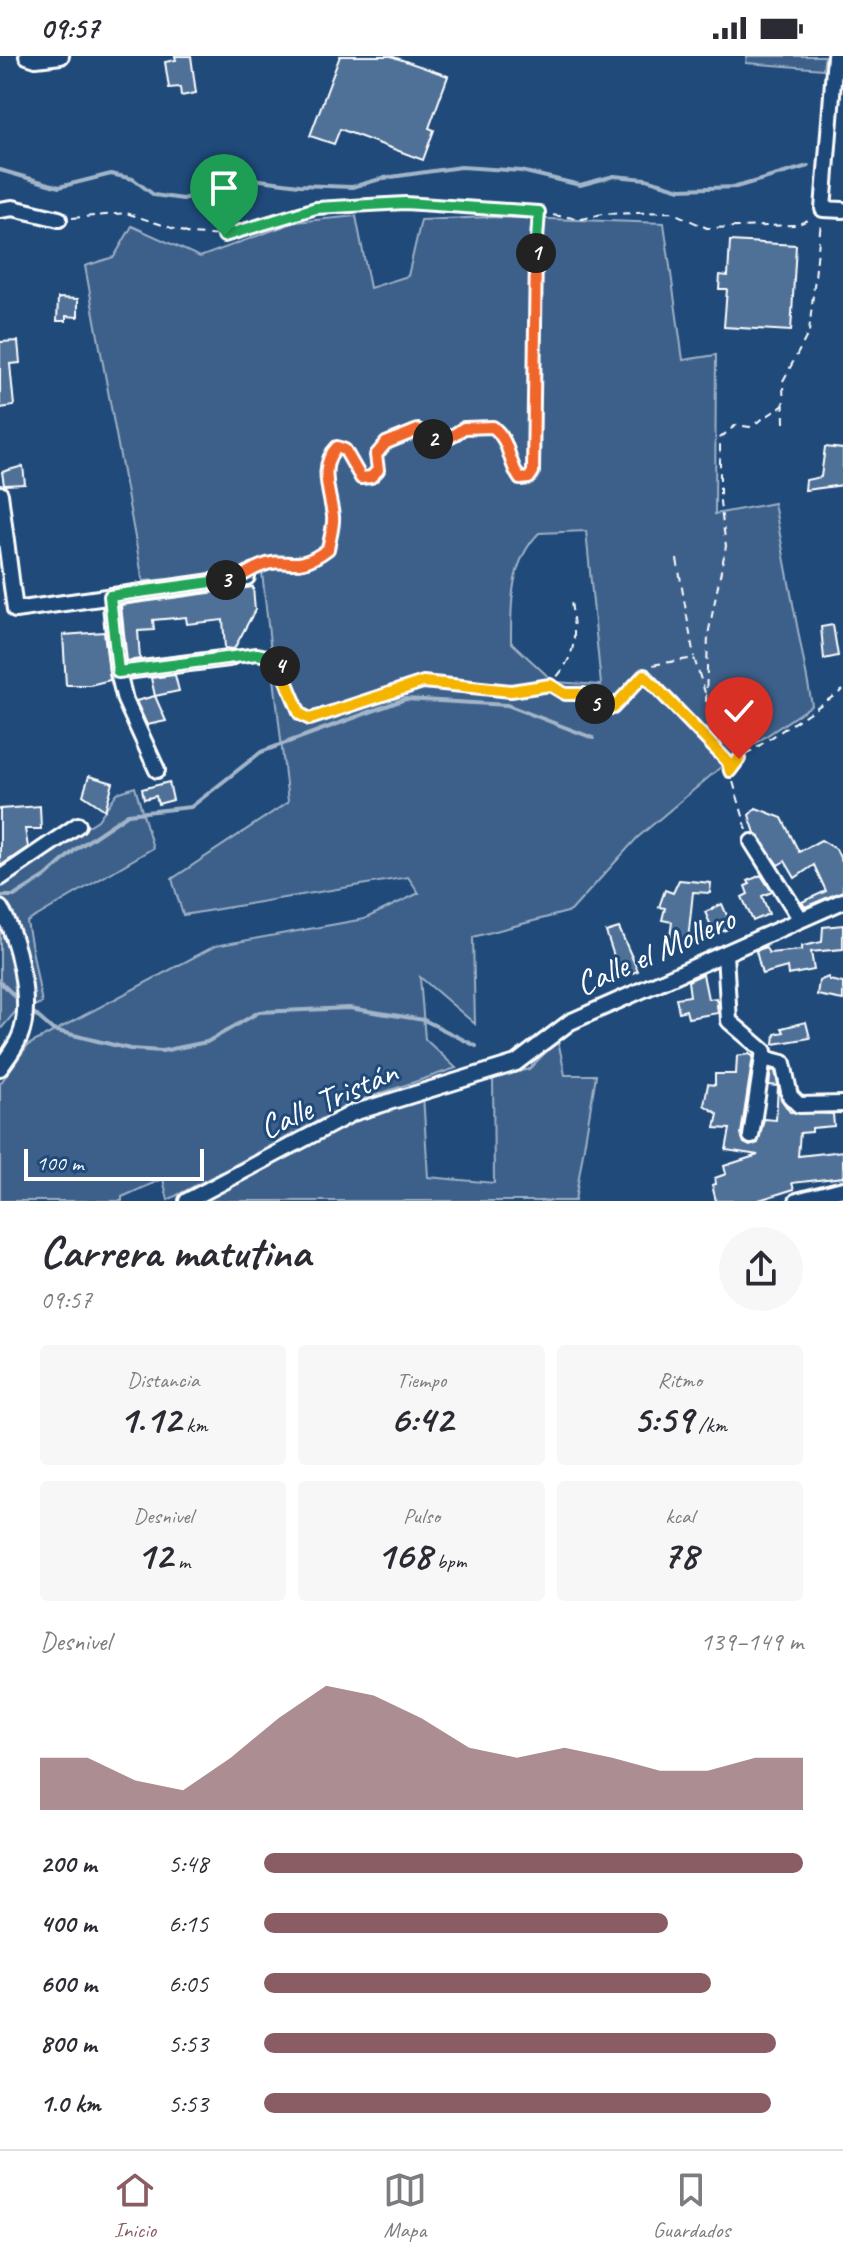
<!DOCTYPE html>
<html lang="es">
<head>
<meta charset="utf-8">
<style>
	:root { --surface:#fff; --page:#f7f7f7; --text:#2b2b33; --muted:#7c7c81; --line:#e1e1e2; --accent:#8a5d65 }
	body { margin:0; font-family:Caveat,sans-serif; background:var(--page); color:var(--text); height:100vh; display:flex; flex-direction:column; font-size:30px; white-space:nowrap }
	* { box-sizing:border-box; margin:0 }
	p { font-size:26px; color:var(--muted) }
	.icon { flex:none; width:44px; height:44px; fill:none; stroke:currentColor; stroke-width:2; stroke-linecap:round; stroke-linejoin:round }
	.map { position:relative; height:1145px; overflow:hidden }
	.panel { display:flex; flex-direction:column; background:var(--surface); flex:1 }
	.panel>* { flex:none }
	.scale { position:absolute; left:24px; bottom:20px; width:180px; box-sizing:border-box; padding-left:8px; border:4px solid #fff; border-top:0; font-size:22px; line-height:28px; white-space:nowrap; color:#fff; -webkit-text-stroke:6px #1f4a7a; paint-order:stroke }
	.pin { position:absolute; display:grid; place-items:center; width:68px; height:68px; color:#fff; margin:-82px -34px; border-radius:50% 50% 50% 0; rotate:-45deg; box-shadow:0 0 8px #0007 }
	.pin .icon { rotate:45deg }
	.km { position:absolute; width:40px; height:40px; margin:-20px; border-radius:50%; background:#222; color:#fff; font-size:22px; line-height:40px; text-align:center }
	.round { display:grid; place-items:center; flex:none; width:84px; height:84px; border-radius:42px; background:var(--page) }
	.summary { display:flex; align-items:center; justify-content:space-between; height:136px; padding:0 40px }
	h1 { font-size:44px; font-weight:800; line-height:60px }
	.metrics { display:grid; grid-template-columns:repeat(3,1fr); gap:12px; height:136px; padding:8px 40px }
	.metrics div { display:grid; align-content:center; border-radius:8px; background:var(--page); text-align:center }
	.metrics b { font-size:40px; font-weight:800 }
	.metrics small { font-size:22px; font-weight:400 }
	.metrics p { font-size:22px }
	.chart { height:224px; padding:16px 40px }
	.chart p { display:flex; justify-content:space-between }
	.chart svg { width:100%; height:144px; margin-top:8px; fill:var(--accent); opacity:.7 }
	ul { padding:0 40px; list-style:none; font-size:26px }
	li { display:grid; grid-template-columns:128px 96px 1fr; align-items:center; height:60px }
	li i { height:20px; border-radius:10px; background:var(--accent) }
	.status { display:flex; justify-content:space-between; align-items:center; height:56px; padding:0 40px; background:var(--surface); direction:ltr }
	.status svg { height:22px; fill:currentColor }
	.dock { display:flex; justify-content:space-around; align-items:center; height:112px; border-top:2px solid var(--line); background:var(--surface); font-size:22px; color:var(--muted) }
	.dock a { display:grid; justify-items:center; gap:4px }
	.dock .selected { color:var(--accent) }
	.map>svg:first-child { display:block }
	.green { fill:#3c618b; stroke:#9eb0c5; stroke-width:2; fill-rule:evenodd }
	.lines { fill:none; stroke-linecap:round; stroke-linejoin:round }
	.stream { stroke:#a3b5c8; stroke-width:4 }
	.building { fill:#507197; stroke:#fff; stroke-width:2 }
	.minor-casing { stroke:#fff; stroke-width:20 }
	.path { stroke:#fff; stroke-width:2; stroke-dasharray:8 6; stroke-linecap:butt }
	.minor { stroke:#1f4a7a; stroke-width:14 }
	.split-1-casing { stroke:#fff; stroke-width:16 }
	.split-2-casing { stroke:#fff; stroke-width:16 }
	.split-3-casing { stroke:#fff; stroke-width:16 }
	.split-4-casing { stroke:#fff; stroke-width:16 }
	.split-5-casing { stroke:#fff; stroke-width:16 }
	.split-6-casing { stroke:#fff; stroke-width:16 }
	.split-1 { stroke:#22a559; stroke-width:10 }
	.split-2 { stroke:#f0652b; stroke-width:10 }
	.split-3 { stroke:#f0652b; stroke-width:10 }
	.split-4 { stroke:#22a559; stroke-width:10 }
	.split-5 { stroke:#f5b400; stroke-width:10 }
	.split-6 { stroke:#f5b400; stroke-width:10 }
	.labels { text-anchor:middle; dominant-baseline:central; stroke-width:6; stroke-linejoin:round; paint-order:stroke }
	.street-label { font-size:34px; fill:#fff; stroke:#1f4a7a }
</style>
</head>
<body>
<div class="status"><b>09:57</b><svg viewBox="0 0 49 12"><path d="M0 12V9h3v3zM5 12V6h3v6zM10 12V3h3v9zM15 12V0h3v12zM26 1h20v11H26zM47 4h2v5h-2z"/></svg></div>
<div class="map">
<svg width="843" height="1145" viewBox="0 0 843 1145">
	<rect width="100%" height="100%" fill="#1f4a7a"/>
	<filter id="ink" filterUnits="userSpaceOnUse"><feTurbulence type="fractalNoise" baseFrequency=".0125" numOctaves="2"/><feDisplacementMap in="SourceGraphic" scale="16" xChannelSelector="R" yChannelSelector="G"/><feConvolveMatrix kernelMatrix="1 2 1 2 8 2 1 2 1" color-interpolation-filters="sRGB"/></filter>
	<g filter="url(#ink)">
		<g class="green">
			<polygon points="747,0 825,0 823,13 746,7"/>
			<path d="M356,160L370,232L408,220L421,164L490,161L664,167L683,304L716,299L715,458L774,447L812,649L722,710L637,782L571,855L473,881L475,968L420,921L425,983L456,1012L352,1047L168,1144L163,1123L122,1141V1145H0V1028L28,989L215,890L364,863L419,837L408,821L183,859L172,823L288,746L262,516L143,525L85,210L114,201L132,170L200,201L295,166ZM586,475L601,629L554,626L511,586C511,547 510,506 539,477Z"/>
			<polygon points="135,731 153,792 27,866 42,947 15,956 0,974 0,826 98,764 117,737"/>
			<polygon points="558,984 565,1019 596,1019 575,1145 195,1145 350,1064 423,1038 428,1121 494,1127 493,1022 529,1013"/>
		</g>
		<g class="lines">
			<g class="stream">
				<polyline points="0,114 59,131 111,118 133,123 154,139 183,143 245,122 299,129 352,131 384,122 461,111 521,115 580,129 614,120 646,123 680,133 736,131 808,110"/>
				<polyline points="0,840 14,840 46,820 76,793 128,758 191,751 261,696 405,643 507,649 593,682"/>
				<polyline points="0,926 21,946"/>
				<polyline points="28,952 53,974 130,993 162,995 207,986 259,956 349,952 424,964 476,990"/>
			</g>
		</g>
		<g class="building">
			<polygon points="175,0 191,0 196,37 181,40 180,31 169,32 165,6 176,4"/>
			<polygon points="340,0 391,0 448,20 429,72 434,74 423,104 340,73 334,88 310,80"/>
			<polygon points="730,185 796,189 791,275 724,271 727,233 719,233 720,219 728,220"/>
			<polygon points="58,242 78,243 78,261 66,260 66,265 57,265"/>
			<polygon points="18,285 20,307 10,308 14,350 0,352 0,286"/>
			<polygon points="825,391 843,393 843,429 805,434 806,424 821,421"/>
			<polygon points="23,410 25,428 4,429 2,416"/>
			<polygon points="253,531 255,554 234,593 225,592 223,564 187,568 186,561 176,562 153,564 154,574 138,575 140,603 127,605 121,549"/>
			<polygon points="833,569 838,600 824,603 821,571"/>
			<polygon points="104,576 110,624 90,629 66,629 63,579"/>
			<polygon points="175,619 179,635 155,640 151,622"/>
			<polygon points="155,640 166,665 147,669 136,645"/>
			<polygon points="89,720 113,727 105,754 83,739"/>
			<polygon points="169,726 173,744 158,748 156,740 144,743 142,733"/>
			<polygon points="40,750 41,773 25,773 28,791 0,810 0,753"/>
			<polygon points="756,752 782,762 799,796 821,784 836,793 843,808 843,835 805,851 802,846 826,835 814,809 795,822 785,805 778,809 755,777 749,759"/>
			<polygon points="761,819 772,836 762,840 769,858 753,865 742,841 748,838 745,830 750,828 748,825"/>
			<polygon points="679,824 711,827 710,837 693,836 688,884 670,881 672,866 662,864 665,852 659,851 665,834 673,837"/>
			<polygon points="722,848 732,871 715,879 705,856"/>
			<polygon points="843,869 843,893 811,896 814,914 788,919 787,911 762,918 756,895 765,891 769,897 802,894 802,890 822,886 823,871"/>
			<polygon points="619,872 638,915 621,921 606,876"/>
			<polygon points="703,918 708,943 716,942 718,957 688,962 686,954 679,956 676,942 690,940 688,925"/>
			<polygon points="828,921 829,924 843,927 843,944 817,939 819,925"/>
			<polygon points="806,966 810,982 774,988 775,978 784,976 782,972"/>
			<polygon points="749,998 753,1000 741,1078 744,1087 750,1090 758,1087 764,1063 776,1064 778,1030 769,1029 771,1014 775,1015 781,1043 790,1056 833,1058 834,1070 812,1072 812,1076 800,1077 798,1100 843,1095 843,1121 792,1127 794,1133 756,1145 716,1145 712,1129 716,1128 715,1122 726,1118 724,1110 758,1099 726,1094 730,1073 715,1072 718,1058 704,1049 708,1028 715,1029 715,1018 736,1018 737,1000"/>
		</g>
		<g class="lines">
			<g class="minor-casing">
				<g id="minor">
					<polyline points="27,0 36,3 61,0"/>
					<polyline points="835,0 823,153 843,154"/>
					<polyline points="0,154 13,152 59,163"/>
					<polyline points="0,438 15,554 247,521"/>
					<polyline points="110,540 118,616 125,644 157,714"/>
					<polyline points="118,616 229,602"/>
					<polyline points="752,786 800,862"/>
					<polyline points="0,822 78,769"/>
					<path d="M0,852C18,879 33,950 20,980C16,991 7,1002 0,1012"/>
					<polyline points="725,898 729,965 764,995 751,1080"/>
					<polyline points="763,1002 783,1007 790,1040 799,1049 843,1048"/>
					<polyline points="187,1145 353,1057 516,1007 570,966 843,845"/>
					<polyline points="797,1145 843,1133"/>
				</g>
			</g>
			<g class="path">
				<polyline points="72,162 126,157 190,178 224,180 316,152 405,147 423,151 479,150 582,163 602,158 671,156 707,172 797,169 812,162"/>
				<polyline points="784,367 783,325 809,276 821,166"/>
				<polyline points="677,503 694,601"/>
				<path d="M258,513L303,509L328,493C330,482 334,470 333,460C330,437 318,410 337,391L345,394L361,422L371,421L378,414L376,399C388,384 400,379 418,374C446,392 442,378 466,372C474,370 484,371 493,371C511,385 507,405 520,423L529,422L533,416L538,159"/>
				<path d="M242,600L276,602L300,658L310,663L423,626L511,635L550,629C578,598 576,585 571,545"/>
				<polyline points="644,619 726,704"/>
				<path d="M551,630C565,638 571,633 583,638C595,642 598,651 613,652L652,609L694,602L730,715"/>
				<polyline points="706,646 708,579 726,490 720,446 720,382 736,369 750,371 784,349"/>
				<polyline points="747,774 730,715 739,703 843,634"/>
			</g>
			<use href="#minor" class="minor"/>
		</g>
	</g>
	<g class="lines" filter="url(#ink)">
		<g class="split-1-casing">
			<polyline id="split-1" points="224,180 316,152 405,147 539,156 536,197"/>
		</g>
		<g class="split-2-casing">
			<path id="split-2" d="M433,383L449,382L464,372L493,371C511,385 507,405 520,423L529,422L533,416L536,197"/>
		</g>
		<g class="split-3-casing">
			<path id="split-3" d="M226,524C246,521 245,516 261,510C288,499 294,519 328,493C330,482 334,470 333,460C330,436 318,410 337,391L345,394L361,422L371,421L378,414L376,399L386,387L418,374L433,383"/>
		</g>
		<g class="split-4-casing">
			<polyline id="split-4" points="226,524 110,540 118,616 257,598 276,602 280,610"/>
		</g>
		<g class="split-5-casing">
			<polyline id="split-5" points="280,610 300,658 310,663 423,626 511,635 550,629 565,638 584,638 595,648"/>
		</g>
		<g class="split-6-casing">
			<polyline id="split-6" points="595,648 613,652 644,619 728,706 730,715 739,703"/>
		</g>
		<use href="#split-1" class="split-1"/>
		<use href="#split-2" class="split-2"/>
		<use href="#split-3" class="split-3"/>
		<use href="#split-4" class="split-4"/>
		<use href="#split-5" class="split-5"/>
		<use href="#split-6" class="split-6"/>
	</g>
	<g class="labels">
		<g class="street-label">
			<text transform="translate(655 895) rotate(-24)">Calle el Mollero</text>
			<text transform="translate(328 1043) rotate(-24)">Calle Tristán</text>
		</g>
	</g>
</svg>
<div class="scale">100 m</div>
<div class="pin" style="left:224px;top:180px;background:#1e9e55"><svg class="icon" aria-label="arrive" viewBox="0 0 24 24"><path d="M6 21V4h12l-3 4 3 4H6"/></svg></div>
<div class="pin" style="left:739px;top:703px;background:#d93025"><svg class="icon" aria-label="check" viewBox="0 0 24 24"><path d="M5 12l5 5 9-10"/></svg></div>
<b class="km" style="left:536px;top:197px">1</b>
<b class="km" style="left:433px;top:383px">2</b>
<b class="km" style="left:226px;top:524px">3</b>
<b class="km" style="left:280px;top:610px">4</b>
<b class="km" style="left:595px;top:648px">5</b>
</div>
<section class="panel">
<div class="summary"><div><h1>Carrera matutina</h1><p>09:57</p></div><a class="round"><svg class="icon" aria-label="share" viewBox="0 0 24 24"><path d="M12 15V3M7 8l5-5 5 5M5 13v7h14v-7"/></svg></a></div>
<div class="metrics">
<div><p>Distancia</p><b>1.12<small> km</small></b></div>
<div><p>Tiempo</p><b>6:42</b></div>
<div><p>Ritmo</p><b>5:59<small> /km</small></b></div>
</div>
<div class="metrics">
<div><p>Desnivel</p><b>12<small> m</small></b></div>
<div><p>Pulso</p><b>168<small> bpm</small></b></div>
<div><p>kcal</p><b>78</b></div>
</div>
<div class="chart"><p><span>Desnivel</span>139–149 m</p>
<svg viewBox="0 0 160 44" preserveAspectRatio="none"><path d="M0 44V28L10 28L20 35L30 38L40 28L50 16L60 6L70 9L80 16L90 25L100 28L110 25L120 28L130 32L140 32L150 28L160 28V44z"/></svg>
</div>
<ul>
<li><b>200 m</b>5:48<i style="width:100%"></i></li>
<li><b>400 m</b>6:15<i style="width:75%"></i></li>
<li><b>600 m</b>6:05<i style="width:83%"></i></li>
<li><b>800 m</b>5:53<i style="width:95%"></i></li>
<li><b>1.0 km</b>5:53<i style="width:94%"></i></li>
</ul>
</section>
<nav class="dock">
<a class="selected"><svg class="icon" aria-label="home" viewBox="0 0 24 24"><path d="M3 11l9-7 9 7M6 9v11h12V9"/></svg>Inicio</a>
<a><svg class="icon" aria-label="map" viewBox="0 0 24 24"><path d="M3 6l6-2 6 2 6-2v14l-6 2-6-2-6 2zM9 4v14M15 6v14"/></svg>Mapa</a>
<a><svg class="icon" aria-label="saved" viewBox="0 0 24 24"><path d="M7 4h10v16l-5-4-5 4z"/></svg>Guardados</a>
</nav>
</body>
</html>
